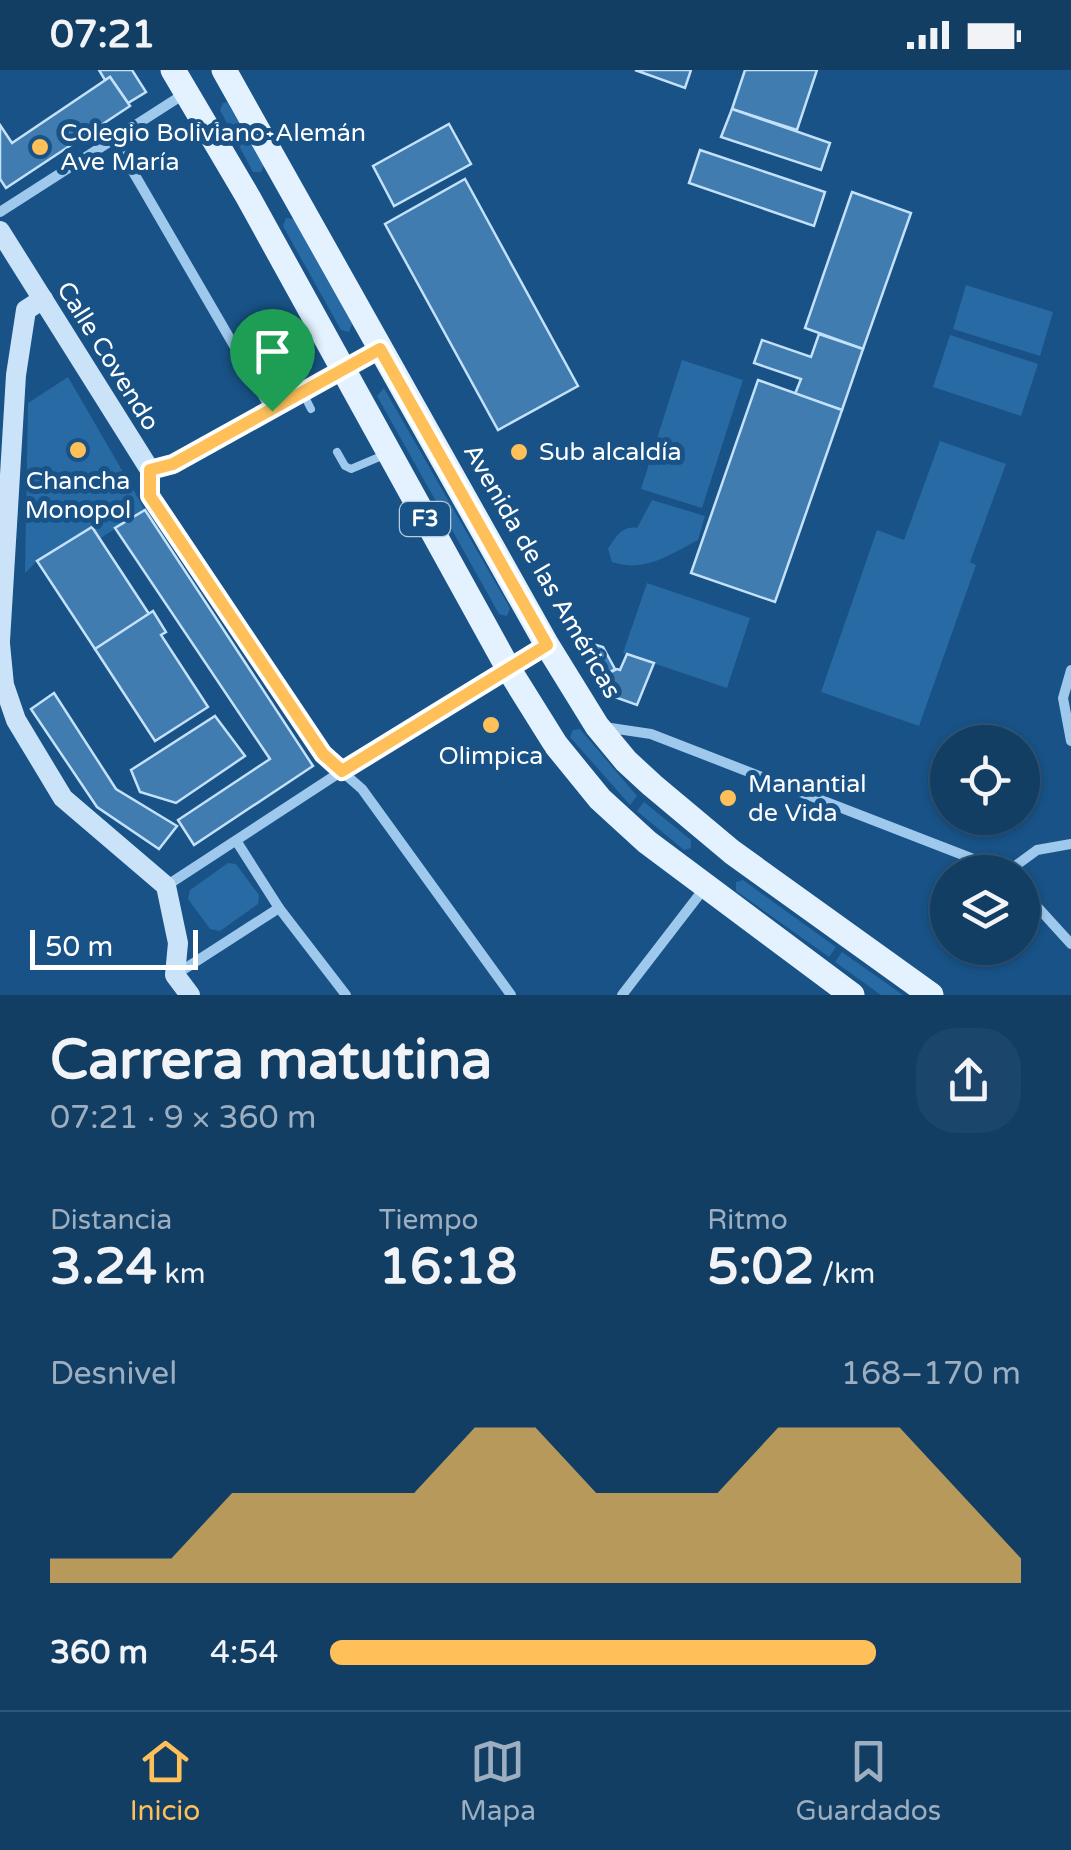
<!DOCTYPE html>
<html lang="es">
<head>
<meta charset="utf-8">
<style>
	:root { --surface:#123e64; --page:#1b456a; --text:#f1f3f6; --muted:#9caebf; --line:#315778; --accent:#ffc05a }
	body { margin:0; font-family:"Varela Round",sans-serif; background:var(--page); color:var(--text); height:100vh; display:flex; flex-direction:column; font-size:38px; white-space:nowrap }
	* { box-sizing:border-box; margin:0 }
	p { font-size:32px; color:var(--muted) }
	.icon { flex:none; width:55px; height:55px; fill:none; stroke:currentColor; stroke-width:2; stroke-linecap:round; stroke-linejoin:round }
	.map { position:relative; height:925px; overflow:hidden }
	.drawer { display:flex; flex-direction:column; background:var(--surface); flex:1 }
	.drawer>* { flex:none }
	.fabs { position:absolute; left:930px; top:655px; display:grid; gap:20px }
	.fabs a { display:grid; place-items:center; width:110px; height:110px; border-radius:50%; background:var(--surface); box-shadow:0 2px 8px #0004,0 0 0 2px var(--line); font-size:50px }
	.scale { position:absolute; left:30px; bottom:25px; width:168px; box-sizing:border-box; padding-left:10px; border:5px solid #fff; border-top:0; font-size:28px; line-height:35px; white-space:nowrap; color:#fff; -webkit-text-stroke:8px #185286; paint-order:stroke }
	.pin { position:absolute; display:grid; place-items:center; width:85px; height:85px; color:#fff; margin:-102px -42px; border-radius:50% 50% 50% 0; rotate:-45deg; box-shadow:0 0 10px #0007 }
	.pin .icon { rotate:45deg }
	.round { display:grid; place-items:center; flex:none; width:105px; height:105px; border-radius:40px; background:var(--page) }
	.headline { display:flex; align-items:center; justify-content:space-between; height:170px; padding:0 50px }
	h1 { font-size:55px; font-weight:700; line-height:75px }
	.figures { display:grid; grid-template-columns:repeat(3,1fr); gap:15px; height:170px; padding:10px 50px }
	.figures div { display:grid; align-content:center }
	.figures b { font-size:50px; font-weight:700 }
	.figures small { font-size:28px; font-weight:400 }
	.figures p { font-size:28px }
	.chart { height:280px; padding:20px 50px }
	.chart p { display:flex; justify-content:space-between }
	.chart svg { width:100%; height:180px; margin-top:10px; fill:var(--accent); opacity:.7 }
	ul { padding:0 50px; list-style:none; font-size:32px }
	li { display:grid; grid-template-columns:160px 120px 1fr; align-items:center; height:75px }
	li i { height:25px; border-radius:12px; background:var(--accent) }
	.status { display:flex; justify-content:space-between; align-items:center; height:70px; padding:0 50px; background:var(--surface); direction:ltr }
	.status svg { height:28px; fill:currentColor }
	.dock { display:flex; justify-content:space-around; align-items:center; height:140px; border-top:2px solid var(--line); background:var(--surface); font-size:28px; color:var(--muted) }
	.dock a { display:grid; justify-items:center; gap:5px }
	.dock .on { color:var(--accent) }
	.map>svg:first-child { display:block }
	.green { fill:#276aa4 }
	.building { fill:#407cb0; stroke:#c4e1fa; stroke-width:2.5 }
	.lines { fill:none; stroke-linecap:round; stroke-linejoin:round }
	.lane { stroke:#9ec9ed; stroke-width:8 }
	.street { stroke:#9ec9ed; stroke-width:10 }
	.secondary { stroke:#cbe3f9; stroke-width:20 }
	.primary { stroke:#e4f1ff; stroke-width:25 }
	.route-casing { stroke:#fff; stroke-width:20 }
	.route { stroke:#ffc05a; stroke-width:12 }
	.poi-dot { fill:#ffc05a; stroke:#185286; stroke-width:4 }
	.labels { text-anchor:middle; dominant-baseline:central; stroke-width:10; stroke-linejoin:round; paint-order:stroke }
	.shield { fill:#185286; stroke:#bacbdb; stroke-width:2.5 }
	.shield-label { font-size:22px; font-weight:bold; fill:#fff }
	.poi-label { font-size:25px; fill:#fff; stroke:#185286; text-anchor:start }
	.street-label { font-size:25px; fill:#fff; stroke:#185286 }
</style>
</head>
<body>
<div class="status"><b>07:21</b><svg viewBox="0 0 49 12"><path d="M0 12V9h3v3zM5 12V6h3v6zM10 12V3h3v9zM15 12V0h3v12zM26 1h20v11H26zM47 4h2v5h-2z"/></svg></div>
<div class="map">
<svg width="1071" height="925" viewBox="0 0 1071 925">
	<rect width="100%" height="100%" fill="#185286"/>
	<g class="green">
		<polygon points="227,32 264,95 261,102 253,102 220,40 223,33"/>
		<polygon points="286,148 294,149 352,254 349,262 341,260 283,156"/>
		<polygon points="966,215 1053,242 1040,286 953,259"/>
		<polygon points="950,265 1038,294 1021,346 933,317"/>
		<polygon points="682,290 743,310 702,438 641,419"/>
		<polygon points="68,307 145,440 99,469 92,458 37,491 25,503 28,333"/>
		<polygon points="384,318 510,538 507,546 499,544 377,326"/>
		<polygon points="940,371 1006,394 970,492 976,495 919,656 821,622 877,460 904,470"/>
		<path d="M652,430L705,446L698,470C669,485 645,503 612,492L608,479C615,468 622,455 637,458Z"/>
		<polygon points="647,513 750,548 727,618 623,583"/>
		<polygon points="580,659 637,726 630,735 570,667 573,660"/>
		<polygon points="644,732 691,770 691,778 684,780 637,741"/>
		<polygon points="228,793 236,794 259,825 258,834 220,861 210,859 188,829 190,820"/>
		<polygon points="743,810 836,877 829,887 736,821 736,812"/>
		<polygon points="842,882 903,925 881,925 835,892"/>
	</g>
	<g class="building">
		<polygon points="99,0 132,0 146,22 128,33 110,7 105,10"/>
		<polygon points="635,0 691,0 685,18"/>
		<polygon points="745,0 817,0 797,60 732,39"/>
		<polygon points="110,7 130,36 6,118 0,109 0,55 12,73"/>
		<polygon points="732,39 830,73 821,100 721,67"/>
		<polygon points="449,54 471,94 394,136 373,96"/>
		<polygon points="700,80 825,122 814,156 689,113"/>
		<polygon points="465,109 578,316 498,360 385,154"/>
		<polygon points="852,122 911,143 863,279 805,258"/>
		<polygon points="819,264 863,279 842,340 795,324 801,309 754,293 762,270 811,287"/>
		<polygon points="758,310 842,340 775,532 691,503"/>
		<polygon points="145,440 313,696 194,775 178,750 270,689 115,458"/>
		<polygon points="92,457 149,544 95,579 37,491"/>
		<polygon points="153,541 166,562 161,565 208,637 155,671 95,579"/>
		<polygon points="576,569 603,577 615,599 598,609"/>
		<polygon points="627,584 654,593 637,635 609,625 598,609 617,599 620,600"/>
		<polygon points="54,623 116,719 177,756 159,779 97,737 31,639"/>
		<polygon points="215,646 245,686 176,733 140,722 131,700"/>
	</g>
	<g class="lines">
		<g class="lane">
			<polyline points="303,323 311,339"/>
			<polyline points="337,382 345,396 351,399 384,385"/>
		</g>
		<g class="street">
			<polyline points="114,69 272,341"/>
			<polyline points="0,142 184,24"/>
			<polyline points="341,301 173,394 150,400 150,426 323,685 362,719 511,925"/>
			<polyline points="1071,600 1063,628 1071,671"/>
			<polyline points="604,657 651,664 1007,802"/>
			<polyline points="237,772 279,838 346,925"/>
			<polyline points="1007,802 1037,780 1071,774"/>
			<polyline points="166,816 342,701 507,599"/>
			<polyline points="1022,820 1071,874"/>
			<polyline points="175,905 279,838"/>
			<polyline points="622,925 706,816"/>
		</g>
		<g class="secondary">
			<polyline points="0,161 150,400"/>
			<polyline points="0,571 16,305 26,240 43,229"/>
			<polyline points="0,574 4,615 16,650 63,728 166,816 178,873 175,905 190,925"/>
		</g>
		<g class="primary">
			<polyline points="173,0 248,127 508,598 556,675 600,729 647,772 852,925"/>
			<polyline points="224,0 547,575 597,656 626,691 652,715 732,782 931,925"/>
		</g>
	</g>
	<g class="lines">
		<g class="route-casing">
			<polygon id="route" points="380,279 547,575 342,701 323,684 150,426 150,400 173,394"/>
		</g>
		<use href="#route" class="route"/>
	</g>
	<g class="poi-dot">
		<circle cx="40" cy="77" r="10"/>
		<circle cx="78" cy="380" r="10"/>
		<circle cx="519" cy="382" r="10"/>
		<circle cx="491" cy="655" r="10"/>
		<circle cx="728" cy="728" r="10"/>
	</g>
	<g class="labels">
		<rect class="shield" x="400" y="432" width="50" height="34" rx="8"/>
		<g class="shield-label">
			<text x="425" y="449">F3</text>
		</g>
		<g class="poi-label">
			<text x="60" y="63">Colegio Boliviano-Alemán<tspan x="60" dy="29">Ave María</tspan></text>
			<text x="539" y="382">Sub alcaldía</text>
			<text x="78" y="411" text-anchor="middle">Chancha<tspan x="78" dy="29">Monopol</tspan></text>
			<text x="491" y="686" text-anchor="middle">Olimpica</text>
			<text x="748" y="714">Manantial<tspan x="748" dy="29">de Vida</tspan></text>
		</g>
		<g class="street-label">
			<text transform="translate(108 286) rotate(58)">Calle Covendo</text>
			<text transform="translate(542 501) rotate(60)">Avenida de las Américas</text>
		</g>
	</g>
</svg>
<div class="fabs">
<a><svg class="icon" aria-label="locate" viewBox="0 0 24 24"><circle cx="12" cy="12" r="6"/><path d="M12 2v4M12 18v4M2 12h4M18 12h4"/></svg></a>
<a><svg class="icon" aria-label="layers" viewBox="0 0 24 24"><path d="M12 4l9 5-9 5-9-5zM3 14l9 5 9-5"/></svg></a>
</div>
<div class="scale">50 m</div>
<div class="pin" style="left:272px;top:341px;background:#1e9e55"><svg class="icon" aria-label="arrive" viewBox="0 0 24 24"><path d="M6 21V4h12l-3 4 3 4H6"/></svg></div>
</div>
<section class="drawer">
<div class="headline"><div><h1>Carrera matutina</h1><p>07:21 · 9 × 360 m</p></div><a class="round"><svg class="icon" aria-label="share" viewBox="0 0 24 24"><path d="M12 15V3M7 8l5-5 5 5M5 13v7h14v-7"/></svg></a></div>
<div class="figures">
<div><p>Distancia</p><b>3.24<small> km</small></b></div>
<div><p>Tiempo</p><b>16:18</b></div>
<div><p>Ritmo</p><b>5:02<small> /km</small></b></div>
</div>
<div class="chart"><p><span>Desnivel</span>168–170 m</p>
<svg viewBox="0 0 160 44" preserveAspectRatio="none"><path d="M0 44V38L10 38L20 38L30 22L40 22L50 22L60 22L70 6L80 6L90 22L100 22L110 22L120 6L130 6L140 6L150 22L160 38V44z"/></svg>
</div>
<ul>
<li><b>360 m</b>4:54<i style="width:79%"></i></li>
</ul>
</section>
<nav class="dock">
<a class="on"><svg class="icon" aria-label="home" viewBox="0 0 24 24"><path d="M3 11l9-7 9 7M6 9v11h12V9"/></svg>Inicio</a>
<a><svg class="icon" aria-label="map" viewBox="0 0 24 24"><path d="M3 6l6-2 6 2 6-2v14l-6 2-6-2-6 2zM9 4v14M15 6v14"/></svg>Mapa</a>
<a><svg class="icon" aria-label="saved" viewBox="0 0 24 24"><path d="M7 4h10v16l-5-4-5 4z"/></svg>Guardados</a>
</nav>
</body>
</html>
